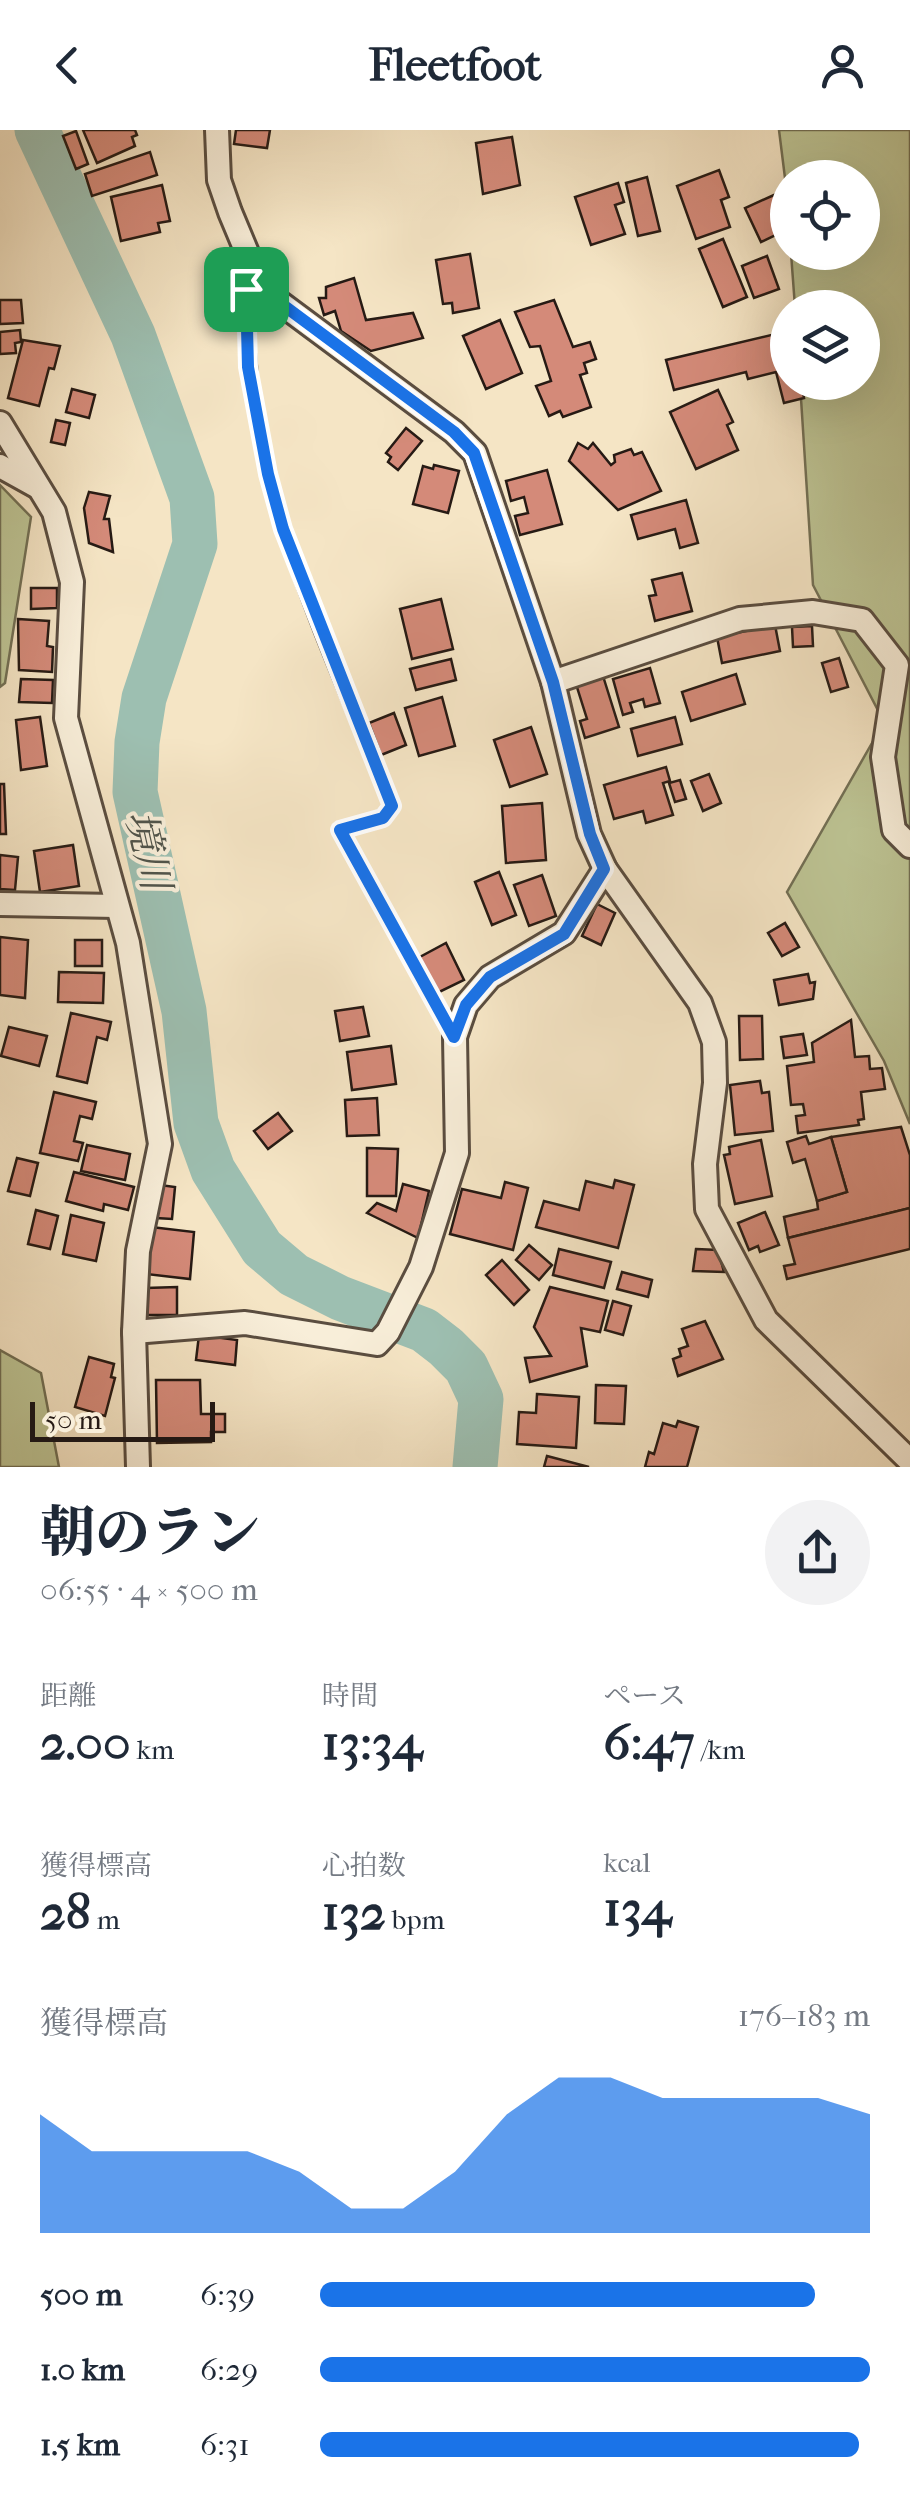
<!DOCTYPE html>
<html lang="ja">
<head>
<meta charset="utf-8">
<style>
	:root { --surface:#fff; --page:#f2f2f3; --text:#1f2937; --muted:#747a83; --accent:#1a73e8 }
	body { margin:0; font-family:"IM FELL French Canon","Noto Serif JP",serif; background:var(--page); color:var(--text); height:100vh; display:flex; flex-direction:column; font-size:38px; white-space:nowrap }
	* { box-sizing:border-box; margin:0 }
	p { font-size:32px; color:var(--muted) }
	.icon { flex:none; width:55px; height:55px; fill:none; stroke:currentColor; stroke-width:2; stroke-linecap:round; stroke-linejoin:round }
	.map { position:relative; height:1337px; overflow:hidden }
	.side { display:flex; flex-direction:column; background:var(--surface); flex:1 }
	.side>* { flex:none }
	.controls { position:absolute; left:770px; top:30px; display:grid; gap:20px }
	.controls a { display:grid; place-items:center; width:110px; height:110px; border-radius:50%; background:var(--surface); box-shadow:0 10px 40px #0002; font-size:50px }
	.scale { position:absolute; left:30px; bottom:25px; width:185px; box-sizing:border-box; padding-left:10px; border:5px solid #261a14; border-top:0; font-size:28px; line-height:35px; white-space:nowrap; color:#261a14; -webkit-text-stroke:8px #f8eed9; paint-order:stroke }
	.pin { position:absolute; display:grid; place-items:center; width:85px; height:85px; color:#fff; margin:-42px; border-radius:20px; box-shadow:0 5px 15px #0006 }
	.round { display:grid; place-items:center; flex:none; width:105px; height:105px; border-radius:52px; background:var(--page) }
	.summary { display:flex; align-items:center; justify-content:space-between; height:170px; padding:0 40px }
	h1 { font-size:55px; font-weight:800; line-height:75px }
	.stats { display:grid; grid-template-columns:repeat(3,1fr); gap:15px; height:170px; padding:10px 40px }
	.stats div { display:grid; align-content:center }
	.stats b { font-size:50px; font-weight:800 }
	.stats small { font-size:28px; font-weight:400 }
	.stats p { font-size:28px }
	.chart { height:280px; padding:20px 40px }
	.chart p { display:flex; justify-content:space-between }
	.chart svg { width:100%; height:180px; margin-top:10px; fill:var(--accent); opacity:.7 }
	ul { padding:0 40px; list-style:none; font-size:32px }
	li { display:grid; grid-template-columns:160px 120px 1fr; align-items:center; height:75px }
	li i { height:25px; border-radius:12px; background:var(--accent) }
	header { display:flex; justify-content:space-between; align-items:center; height:130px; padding:0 40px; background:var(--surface); font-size:45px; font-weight:800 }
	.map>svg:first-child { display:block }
	.green { fill:#bdc494; stroke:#726f54; stroke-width:2.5 }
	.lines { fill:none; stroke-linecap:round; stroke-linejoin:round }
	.river { stroke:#9dbfb1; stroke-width:45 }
	.building { fill:#d48a79; stroke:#261a14; stroke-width:2.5 }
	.lane-casing { stroke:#5a4d40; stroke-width:16 }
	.street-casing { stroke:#5a4d40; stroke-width:28 }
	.lane { stroke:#f8eed9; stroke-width:11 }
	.street { stroke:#f8eed9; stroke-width:22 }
	.route-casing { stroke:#fff; stroke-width:20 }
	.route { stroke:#1a73e8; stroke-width:12 }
	.labels { text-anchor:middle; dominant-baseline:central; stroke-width:8; stroke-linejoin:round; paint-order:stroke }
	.water-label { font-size:40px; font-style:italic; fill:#50544b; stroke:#f8eed9 }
</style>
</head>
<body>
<header><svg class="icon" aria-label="back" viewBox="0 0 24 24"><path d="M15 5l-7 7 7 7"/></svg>Fleetfoot<svg class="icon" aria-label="person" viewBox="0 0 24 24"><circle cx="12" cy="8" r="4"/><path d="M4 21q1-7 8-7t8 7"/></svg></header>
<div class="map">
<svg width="910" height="1337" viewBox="0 0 910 1337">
	<rect width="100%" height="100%" fill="#f5e5c5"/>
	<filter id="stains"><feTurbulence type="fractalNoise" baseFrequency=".002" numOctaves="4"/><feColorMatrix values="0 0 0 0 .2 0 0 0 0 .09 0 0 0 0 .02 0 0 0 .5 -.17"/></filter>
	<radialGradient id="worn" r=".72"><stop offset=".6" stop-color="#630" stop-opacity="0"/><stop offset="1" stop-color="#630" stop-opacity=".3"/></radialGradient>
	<g class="green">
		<polygon points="779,0 910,0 910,994 884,931 787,762 884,592 813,455 800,253 862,252 862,178 795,177 791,123 862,122 862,48 788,48 787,64"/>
		<polygon points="0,355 31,387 5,553 0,557"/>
		<polygon points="0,1220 41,1243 59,1337 0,1337"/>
	</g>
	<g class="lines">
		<polyline class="river" points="37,0 133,205 192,368 195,414 144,568 137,612 135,662 184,881 196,993 213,1040 262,1118 294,1145 340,1168 424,1200 446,1217 466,1237 481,1269 475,1337"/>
	</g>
	<g class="building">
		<polygon points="83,0 135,0 137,5 132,7 135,16 97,33"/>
		<polygon points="236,0 270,0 267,18 234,14"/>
		<polygon points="76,1 88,34 76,39 63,6"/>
		<polygon points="512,7 520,55 483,64 476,13"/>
		<polygon points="150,22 157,45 92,66 85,44"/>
		<polygon points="719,40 729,67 721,70 730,97 696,109 677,56"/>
		<polygon points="647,47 660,101 638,106 626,53"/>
		<polygon points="618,53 624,72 615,75 625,104 591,115 575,67"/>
		<polygon points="162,55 170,91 158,93 160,102 121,111 111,67"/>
		<polygon points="774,65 786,93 775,94 780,103 761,112 745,78"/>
		<polygon points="723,109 747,167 723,177 699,119"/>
		<polygon points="470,124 479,178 453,183 452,173 443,174 436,130"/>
		<polygon points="767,126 779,159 754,168 742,136"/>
		<polygon points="354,148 366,190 413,183 423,208 371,221 341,201 335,181 324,185 319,168 326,168 326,157"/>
		<polygon points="0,170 21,170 23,193 0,194"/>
		<polygon points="554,170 573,217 590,212 596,229 584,233 587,243 580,245 591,277 563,287 560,281 549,286 536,256 551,251 540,216 530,217 515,182"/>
		<polygon points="500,190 522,243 486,259 463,206"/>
		<polygon points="20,200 21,212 15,213 16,223 0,224 0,202"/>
		<polygon points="788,201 788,252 801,252 804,268 784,273 776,242 748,249 746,242 674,260 666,230"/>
		<polygon points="23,210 60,216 54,239 49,238 39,276 8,268"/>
		<polygon points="72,259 95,265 89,288 66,282"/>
		<polygon points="718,260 733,292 727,295 738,320 696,339 670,282"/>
		<polygon points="56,290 70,293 65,315 51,312"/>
		<polygon points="406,298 422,311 398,340 388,332 391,327 386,323"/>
		<polygon points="578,313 588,319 593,313 611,335 615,332 614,325 631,319 634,325 642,322 661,361 618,380 569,331"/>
		<polygon points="434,335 459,341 448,383 413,374 423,336 433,339"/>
		<polygon points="547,340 562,394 520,405 515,386 528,383 524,367 511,371 506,351"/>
		<polygon points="89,362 110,366 104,389 109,389 113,422 89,413 84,378"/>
		<polygon points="686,370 698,413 680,418 675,399 638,409 631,385"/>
		<polygon points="682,443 692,481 655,491 649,466 656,465 652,450"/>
		<polygon points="31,458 57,458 57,478 31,479"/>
		<polygon points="441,469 453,519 412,529 400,479"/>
		<polygon points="18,489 49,491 47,516 53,517 52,542 19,540"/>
		<polygon points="775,495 780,521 722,533 717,507"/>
		<polygon points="812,496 813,516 793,517 792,497"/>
		<polygon points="839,528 848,557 831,562 822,533"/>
		<polygon points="451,529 456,550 416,560 410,539"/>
		<polygon points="650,538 660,573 645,577 643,569 630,573 633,582 623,585 613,549"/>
		<polygon points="736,544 745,574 691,591 682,562"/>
		<polygon points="603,546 619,597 585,608 580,591 587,589 576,554"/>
		<polygon points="21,549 53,550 52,573 19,572"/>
		<polygon points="442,567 455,616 419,626 405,578"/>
		<polygon points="394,583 406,615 381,625 369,593"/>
		<polygon points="40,587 47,636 21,640 16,590"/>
		<polygon points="675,587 682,614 638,626 631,599"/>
		<polygon points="531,597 547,644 510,657 494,610"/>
		<polygon points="666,637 670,651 663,653 673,685 646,693 643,681 614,689 604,655"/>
		<polygon points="709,644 721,673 703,681 691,651"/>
		<polygon points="680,650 686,669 675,672 669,653"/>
		<polygon points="0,654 4,654 6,704 0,704"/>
		<polygon points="542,673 546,730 506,733 502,676"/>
		<polygon points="73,715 79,756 40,762 34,721"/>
		<polygon points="0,725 18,727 15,760 0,759"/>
		<polygon points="499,742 516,785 492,795 475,752"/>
		<polygon points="542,745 556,786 529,796 514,755"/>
		<polygon points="597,774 615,783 601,815 582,806"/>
		<polygon points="785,793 799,817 782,826 768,803"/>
		<polygon points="0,807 28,810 25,868 0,865"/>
		<rect x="75" y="810" width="27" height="26"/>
		<polygon points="446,813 464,850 435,864 418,828"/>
		<polygon points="59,842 104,843 103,873 58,872"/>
		<polygon points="808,844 810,853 815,852 813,869 779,875 774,850"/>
		<polygon points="363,877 369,906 340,911 335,881"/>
		<polygon points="71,883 111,892 107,910 97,907 87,953 57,946"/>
		<polygon points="739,886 762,886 763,929 740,930"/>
		<polygon points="851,890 855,927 869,926 870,939 882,938 885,959 861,962 864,989 858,990 859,995 798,1003 796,986 805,985 803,974 791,975 787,936 814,932 812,913"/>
		<polygon points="9,897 47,906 39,936 1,926"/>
		<polygon points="803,904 807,925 784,928 781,907"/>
		<polygon points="391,916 396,954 352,960 347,922"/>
		<polygon points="760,951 762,963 769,962 773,1001 735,1005 730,955"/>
		<polygon points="54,962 96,972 92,989 80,986 74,1011 83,1013 78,1031 40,1023"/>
		<polygon points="377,968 379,1005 347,1006 345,970"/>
		<polygon points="278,983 292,1001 268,1019 254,1001"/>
		<polygon points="901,997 910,1025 910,1078 788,1108 784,1087 818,1079 817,1071 847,1062 831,1007"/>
		<polygon points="806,1006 809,1014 831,1007 847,1062 817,1071 805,1029 793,1033 787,1012"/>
		<polygon points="761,1010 772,1066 735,1074 724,1025 730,1024 729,1017"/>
		<polygon points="87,1015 130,1024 125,1050 81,1041"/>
		<polygon points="367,1018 398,1019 396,1066 367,1066"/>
		<polygon points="17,1028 38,1033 30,1066 8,1061"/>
		<polygon points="74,1042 134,1057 128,1080 104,1074 103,1081 66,1071"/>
		<polygon points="615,1050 634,1055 618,1118 536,1097 544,1071 579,1080 586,1051 613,1058"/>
		<polygon points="505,1052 528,1058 513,1120 450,1104 462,1059 501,1068"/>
		<polygon points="403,1054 429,1061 418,1108 367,1083 377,1073 396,1081"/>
		<polygon points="160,1055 175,1057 172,1089 156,1088"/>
		<polygon points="910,1078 910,1119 787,1149 784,1136 795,1134 788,1108"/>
		<polygon points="36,1080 58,1086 50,1119 28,1114"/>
		<polygon points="765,1082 779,1115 760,1122 758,1116 749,1120 738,1093"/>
		<polygon points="71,1085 104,1093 96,1131 63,1124"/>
		<polygon points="151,1097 194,1102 190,1149 146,1144"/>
		<polygon points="529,1115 552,1135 539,1150 516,1130"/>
		<polygon points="559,1119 611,1132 604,1158 553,1145"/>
		<polygon points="696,1119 718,1120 724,1142 693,1141"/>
		<polygon points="502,1130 529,1160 514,1175 486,1145"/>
		<polygon points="622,1142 652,1150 648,1167 617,1159"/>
		<polygon points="177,1157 177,1185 147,1185 146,1158"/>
		<polygon points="550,1157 608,1171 600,1202 581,1198 587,1236 530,1252 525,1228 551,1226 534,1197"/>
		<polygon points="613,1171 631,1176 623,1205 605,1200"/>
		<polygon points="705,1191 723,1229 678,1246 673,1229 681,1226 679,1219 688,1216 682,1199"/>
		<polygon points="199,1205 237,1210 235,1235 196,1230"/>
		<polygon points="89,1227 114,1234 111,1247 115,1248 105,1286 75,1277"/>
		<polygon points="156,1250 200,1250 201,1284 225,1284 225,1302 211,1302 211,1312 157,1313"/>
		<polygon points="596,1255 626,1256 624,1294 595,1293"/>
		<polygon points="537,1264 579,1267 576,1318 517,1314 519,1282 536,1283"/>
		<polygon points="678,1291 698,1297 687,1337 645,1337 649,1322 654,1324 663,1293 676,1297"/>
		<polygon points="547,1326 589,1337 544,1337"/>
	</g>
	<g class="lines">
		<g class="lane-casing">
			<path id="lane" d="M250,133C246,157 248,178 248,202C253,369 332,523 392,676L383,688L339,699L455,907"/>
		</g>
		<g class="street-casing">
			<g id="street">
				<polyline points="217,0 219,50 230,82 250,130 279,172 454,302 475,323 553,552 589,704 605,739 700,873 714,912 715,953 705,1034 707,1079 766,1190 910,1331"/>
				<polyline points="0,293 54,382 72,452 66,588 128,813 160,1014 138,1121 134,1202 138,1337"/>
				<polyline points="0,336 36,356"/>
				<polyline points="553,552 740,489 813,482 862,490 897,535 883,627 894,700 910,716"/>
				<polyline points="0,774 117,776"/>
				<polyline points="134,1202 245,1193 377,1214 388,1202 421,1137 457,1023 455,907 466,875 490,847 564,803 605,739"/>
			</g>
		</g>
		<use href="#lane" class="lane"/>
		<use href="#street" class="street"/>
	</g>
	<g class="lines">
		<g class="route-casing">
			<polygon id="route" points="250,130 279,172 454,302 474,323 553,552 590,704 604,739 564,804 490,847 466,875 454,907 340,700 383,688 392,676 283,399 268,344 248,237 246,159"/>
		</g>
		<use href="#route" class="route"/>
	</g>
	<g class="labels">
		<g class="water-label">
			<text transform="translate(148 720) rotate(77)">境川</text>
		</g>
	</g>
	<rect width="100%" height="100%" filter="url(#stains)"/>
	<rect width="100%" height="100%" fill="url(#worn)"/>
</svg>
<div class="controls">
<a><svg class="icon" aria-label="locate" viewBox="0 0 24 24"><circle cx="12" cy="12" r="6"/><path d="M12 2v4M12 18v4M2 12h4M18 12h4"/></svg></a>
<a><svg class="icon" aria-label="layers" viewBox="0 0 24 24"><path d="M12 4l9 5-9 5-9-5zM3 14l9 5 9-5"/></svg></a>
</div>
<div class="scale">50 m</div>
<div class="pin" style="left:246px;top:159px;background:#1e9e55"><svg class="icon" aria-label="arrive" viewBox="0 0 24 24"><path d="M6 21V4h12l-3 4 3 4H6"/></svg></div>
</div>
<section class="side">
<div class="summary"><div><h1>朝のラン</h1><p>06:55 · 4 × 500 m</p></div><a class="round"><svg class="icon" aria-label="share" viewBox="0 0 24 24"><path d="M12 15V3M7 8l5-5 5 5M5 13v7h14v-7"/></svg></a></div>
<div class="stats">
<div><p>距離</p><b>2.00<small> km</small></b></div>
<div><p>時間</p><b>13:34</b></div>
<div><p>ペース</p><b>6:47<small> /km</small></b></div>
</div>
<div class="stats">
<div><p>獲得標高</p><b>28<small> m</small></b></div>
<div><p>心拍数</p><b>132<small> bpm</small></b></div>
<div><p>kcal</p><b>134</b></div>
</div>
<div class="chart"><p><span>獲得標高</span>176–183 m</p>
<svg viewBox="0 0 160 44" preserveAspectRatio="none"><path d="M0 44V15L10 24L20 24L30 24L40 24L50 29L60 38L70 38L80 29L90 15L100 6L110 6L120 11L130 11L140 11L150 11L160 15V44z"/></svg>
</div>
<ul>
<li><b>500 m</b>6:39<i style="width:90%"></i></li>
<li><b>1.0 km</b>6:29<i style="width:100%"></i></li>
<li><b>1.5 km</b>6:31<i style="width:98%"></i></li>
</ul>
</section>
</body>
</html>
